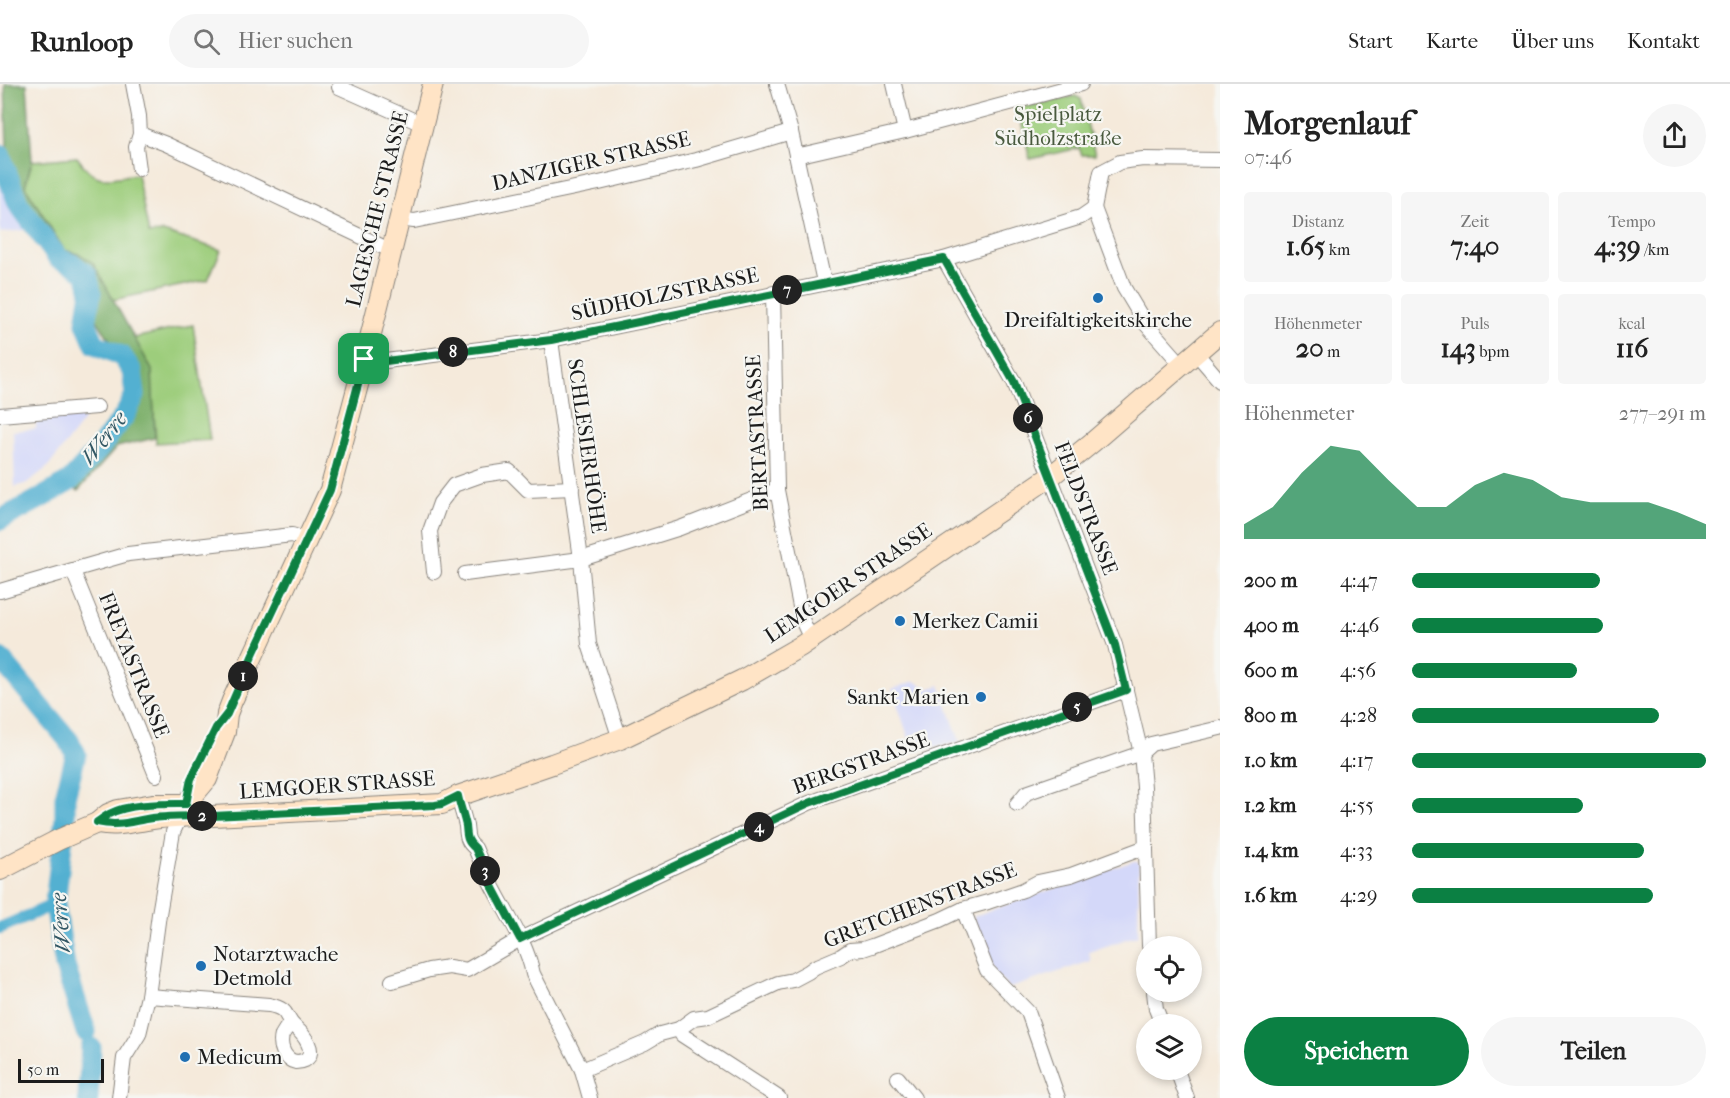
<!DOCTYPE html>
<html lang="de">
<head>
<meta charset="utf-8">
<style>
	:root { --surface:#fff; --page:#f6f6f6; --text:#222; --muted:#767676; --line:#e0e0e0; --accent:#0b8043 }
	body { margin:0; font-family:"IM FELL French Canon",serif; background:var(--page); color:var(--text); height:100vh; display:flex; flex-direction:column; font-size:22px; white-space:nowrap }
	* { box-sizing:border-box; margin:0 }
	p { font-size:20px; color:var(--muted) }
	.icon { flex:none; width:33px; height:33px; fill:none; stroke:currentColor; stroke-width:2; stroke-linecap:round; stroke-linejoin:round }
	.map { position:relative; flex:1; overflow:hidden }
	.details { display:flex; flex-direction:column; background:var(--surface); width:510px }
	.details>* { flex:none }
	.buttons { position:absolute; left:1136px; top:852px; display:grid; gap:12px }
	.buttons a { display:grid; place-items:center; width:66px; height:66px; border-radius:50%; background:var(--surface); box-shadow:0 3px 9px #0003; font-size:30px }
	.scale { position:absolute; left:18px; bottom:15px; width:86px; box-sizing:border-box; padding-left:6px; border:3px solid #1c1c1c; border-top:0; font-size:16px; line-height:21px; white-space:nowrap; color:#1c1c1c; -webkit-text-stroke:4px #f6f6f2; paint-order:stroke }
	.pin { position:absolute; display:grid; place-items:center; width:51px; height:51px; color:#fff; margin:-26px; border-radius:12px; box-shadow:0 3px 9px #0006 }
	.km { position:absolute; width:30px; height:30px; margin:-15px; border-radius:50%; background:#222; color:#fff; font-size:16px; line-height:30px; text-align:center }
	.round { display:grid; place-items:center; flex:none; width:63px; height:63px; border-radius:32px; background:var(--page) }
	.summary { display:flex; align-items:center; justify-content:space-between; height:102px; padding:0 24px }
	h1 { font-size:33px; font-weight:800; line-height:45px }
	.figures { display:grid; grid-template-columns:repeat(3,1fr); gap:9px; height:102px; padding:6px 24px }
	.figures div { display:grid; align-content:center; border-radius:6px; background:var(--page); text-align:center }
	.figures b { font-size:26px; font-weight:800 }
	.figures small { font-size:16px; font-weight:400 }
	.figures p { font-size:16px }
	.chart { height:168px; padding:12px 24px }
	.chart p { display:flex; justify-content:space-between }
	.chart svg { width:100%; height:108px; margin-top:6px; fill:var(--accent); opacity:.7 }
	.cta { display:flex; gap:12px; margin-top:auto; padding:12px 24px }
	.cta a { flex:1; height:69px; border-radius:36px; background:var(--accent); color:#fff; font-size:24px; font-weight:800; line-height:69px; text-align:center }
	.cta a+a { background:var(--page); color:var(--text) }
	ul { padding:0 24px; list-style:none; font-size:20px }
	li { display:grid; grid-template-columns:96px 72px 1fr; align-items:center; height:45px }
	li i { height:15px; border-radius:8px; background:var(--accent) }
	header { display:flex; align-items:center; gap:36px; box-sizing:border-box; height:84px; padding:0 30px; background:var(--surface); border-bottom:2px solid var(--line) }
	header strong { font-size:28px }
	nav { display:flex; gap:33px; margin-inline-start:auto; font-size:21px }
	.search { width:420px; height:54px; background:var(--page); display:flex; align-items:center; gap:15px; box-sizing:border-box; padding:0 21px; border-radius:33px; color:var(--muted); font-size:22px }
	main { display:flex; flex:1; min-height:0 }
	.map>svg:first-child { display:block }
	.built { fill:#d4d8f9 }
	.green { fill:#9dcd7c; stroke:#5c744c; stroke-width:1.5 }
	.forest { fill:#7eb06c; stroke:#4d6644; stroke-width:1.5 }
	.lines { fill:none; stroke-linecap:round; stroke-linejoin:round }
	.canal { stroke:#53b0d1; stroke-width:12 }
	.river { stroke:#53b0d1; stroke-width:21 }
	.street-casing { stroke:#88837c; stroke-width:16 }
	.secondary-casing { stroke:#88837c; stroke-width:22 }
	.street { stroke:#fff; stroke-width:14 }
	.secondary { stroke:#ffe4c6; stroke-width:20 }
	.route-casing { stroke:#fff; stroke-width:12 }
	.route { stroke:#0b8043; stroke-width:8 }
	.poi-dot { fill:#1f6fb2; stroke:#f6f6f2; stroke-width:2 }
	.labels { text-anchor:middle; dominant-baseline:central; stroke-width:4.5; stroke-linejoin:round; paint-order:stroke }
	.park-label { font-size:21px; fill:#495a3e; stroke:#f6f6f2 }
	.street-label { font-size:21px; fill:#1c1c1c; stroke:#f6f6f2 }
	.poi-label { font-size:21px; fill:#1c1c1c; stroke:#f6f6f2; text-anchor:start }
	.water-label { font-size:22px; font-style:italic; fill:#325764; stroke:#f6f6f2 }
</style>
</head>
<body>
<header>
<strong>Runloop</strong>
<div class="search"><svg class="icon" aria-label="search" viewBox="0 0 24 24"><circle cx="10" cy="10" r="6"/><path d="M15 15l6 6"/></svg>Hier suchen</div>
<nav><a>Start</a><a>Karte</a><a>Über uns</a><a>Kontakt</a></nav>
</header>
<main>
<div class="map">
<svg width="1220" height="1014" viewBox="0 0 1220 1014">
	<rect width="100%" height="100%" fill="#f6f6f2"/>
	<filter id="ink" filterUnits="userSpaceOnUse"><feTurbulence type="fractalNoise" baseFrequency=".0167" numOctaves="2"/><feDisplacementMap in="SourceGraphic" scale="12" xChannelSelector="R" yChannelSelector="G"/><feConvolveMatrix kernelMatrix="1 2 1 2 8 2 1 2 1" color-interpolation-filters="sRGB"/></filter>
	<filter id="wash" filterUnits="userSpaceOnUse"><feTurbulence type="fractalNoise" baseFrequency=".008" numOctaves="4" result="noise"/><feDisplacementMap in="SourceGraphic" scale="24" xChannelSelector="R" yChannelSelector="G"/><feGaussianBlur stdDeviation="1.35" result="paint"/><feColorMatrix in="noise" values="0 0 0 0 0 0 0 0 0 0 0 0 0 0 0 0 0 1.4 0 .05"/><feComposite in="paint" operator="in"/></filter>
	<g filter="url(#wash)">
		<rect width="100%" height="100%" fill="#f5eadb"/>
		<g class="built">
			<polygon points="0,96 26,146 0,149"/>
			<polygon points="84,327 84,336 48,383 27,399 15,403 13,347 36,345 36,330"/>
			<polygon points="915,597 928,605 940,601 960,658 913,667 892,605"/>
			<polygon points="1134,777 1137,777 1139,780 1138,851 1089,868 1091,877 1010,904 996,891 974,839 974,832"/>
		</g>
		<g class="green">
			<polygon points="1075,12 1081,15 1095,71 1082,71 1079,64 1030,75 1018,24"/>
			<path d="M77,73C97,102 105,94 137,90L149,150L163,148L221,166L208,196L113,216L81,171L64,166L25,102L32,77Z"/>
			<polygon points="193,241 210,356 156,359 151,286 134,254"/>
		</g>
		<polygon class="forest" points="5,0 27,0 32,77 25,102 64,166 81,171 93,179 152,286 155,354 117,363 78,407 73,403 130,334 140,312 141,290 138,280 111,258 94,232 94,205 87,186 77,177 61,171 21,114 7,65"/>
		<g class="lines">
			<polyline class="canal" points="0,844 55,820"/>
			<g class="river">
				<polyline points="0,70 18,119 58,174 74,181 87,191 91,208 86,239 95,260 122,272 132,287 135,311 125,331 99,365 70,397 41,414 0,436"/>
				<polyline points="0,574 69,657 76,670 65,713 65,734 55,820 65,882 86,948"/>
				<polyline points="88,1014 91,964"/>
			</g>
		</g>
	</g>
	<g filter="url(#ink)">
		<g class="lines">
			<g class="street-casing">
				<g id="street">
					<polyline points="133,0 139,32 140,50 136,63 139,85"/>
					<polyline points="777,0 791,48 824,198"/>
					<polyline points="894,0 905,47"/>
					<polyline points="339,3 422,40"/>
					<polyline points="140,50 166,60 381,162 392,165"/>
					<polyline points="796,72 905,47 1081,0"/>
					<polyline points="1094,124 1124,204 1145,239 1182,281"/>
					<polyline points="399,135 414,137 599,99 696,76 791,48"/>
					<polyline points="944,175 1014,298 1115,561 1141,669 1144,703 1149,862"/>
					<polyline points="773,209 777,406 803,538 811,555"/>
					<polyline points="551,256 581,475 589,560 620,655"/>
					<polyline points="1196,269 1220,297"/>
					<polyline points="364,275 378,278 551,256 944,175 1081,133 1094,124 1101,88 1120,78 1143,75 1220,76"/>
					<polyline points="0,331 97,323"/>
					<polyline points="73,487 156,691"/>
					<polyline points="434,488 430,447 440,419 454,401 482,391 509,387 528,406 572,404"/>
					<polyline points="465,490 581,475 680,444 777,406"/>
					<polyline points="0,507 128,470 292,451 307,456"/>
					<path d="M458,712C460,722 464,732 466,742C467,751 466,757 475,764C481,778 487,793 495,807C509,834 527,860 533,890L582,986L590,1014"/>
					<polyline points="1017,720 1026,709 1141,669 1151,660 1220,644"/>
					<polyline points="963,825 987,886 1028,928 1058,1014"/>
					<polyline points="392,897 429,886 449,883 467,886 520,855 809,719 1126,606"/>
					<polyline points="1154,908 1156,925 1162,940"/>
					<path d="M148,912L269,921C292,926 282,932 296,944C303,950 318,968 305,976C303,977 298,978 296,978C284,976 279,962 282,951C284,947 287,943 290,940"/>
					<polyline points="679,945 682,951 779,1014"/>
					<polyline points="582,986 645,959 660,950 679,945 694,934 708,932 778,899 793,896 808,888 815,883 841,872 850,866 863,865 872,862 940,836 963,825 988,818 1023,806 1038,798 1071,791 1146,763"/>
					<polyline points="1177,986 1187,1014"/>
					<polyline points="898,994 914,1014"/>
					<polyline points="119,1014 124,974 139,950 148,912 159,830 173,748 181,731"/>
				</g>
			</g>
			<g class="secondary-casing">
				<g id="secondary">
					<polyline points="186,720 207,695 225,648 227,630 232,617 330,406 363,282 433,0"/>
					<path d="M97,739C119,743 131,738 152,735C173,732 193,732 213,732L442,720L458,712L552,680L620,655L742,596L801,562L1051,392L1094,357L1220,248"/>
					<polyline points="0,786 58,756 97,739 108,730 118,726 153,720 189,720"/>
				</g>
			</g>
			<use href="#street" class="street"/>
			<use href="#secondary" class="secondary"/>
		</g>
	</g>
	<g class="lines" filter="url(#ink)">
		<g class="route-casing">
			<path id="route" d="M944,175L1014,298L1115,561L1126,606L809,719L520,855L493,804L475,764C466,757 467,751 466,742C464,732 460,722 458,712L442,720L435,721L213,732C193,732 173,732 152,734C131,737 120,743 97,738C101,736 105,732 109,730C129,719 164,720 186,720L191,695L216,644L227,630L254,568L330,406L363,282L364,275L378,278L551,256Z"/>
		</g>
		<use href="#route" class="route"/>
	</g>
	<g class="poi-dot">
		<circle cx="1098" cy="214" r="6"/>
		<circle cx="900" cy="537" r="6"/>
		<circle cx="981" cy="613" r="6"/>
		<circle cx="201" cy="882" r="6"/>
		<circle cx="185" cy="973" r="6"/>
	</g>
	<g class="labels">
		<g class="park-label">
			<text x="1058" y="30">Spielplatz<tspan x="1058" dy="24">Südholzstraße</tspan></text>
		</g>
		<g class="street-label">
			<text transform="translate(591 77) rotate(-13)">DANZIGER STRASSE</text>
			<text transform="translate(377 125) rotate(-76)">LAGESCHE STRASSE</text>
			<text transform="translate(665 210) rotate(-12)">SÜDHOLZSTRASSE</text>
			<text transform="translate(757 349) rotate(-93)">BERTASTRASSE</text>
			<text transform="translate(587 362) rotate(82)">SCHLESIERHÖHE</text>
			<text transform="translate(1086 424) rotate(69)">FELDSTRASSE</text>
			<text transform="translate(848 499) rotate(-34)">LEMGOER STRASSE</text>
			<text transform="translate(134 581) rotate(68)">FREYASTRASSE</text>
			<text transform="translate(861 679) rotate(-20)">BERGSTRASSE</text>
			<text transform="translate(337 701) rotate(-4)">LEMGOER STRASSE</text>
			<text transform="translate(920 821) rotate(-21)">GRETCHENSTRASSE</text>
		</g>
		<g class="poi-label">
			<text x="1098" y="236" text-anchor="middle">Dreifaltigkeitskirche</text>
			<text x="912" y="537">Merkez Camii</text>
			<text x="969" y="613" text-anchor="end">Sankt Marien</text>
			<text x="213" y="870">Notarztwache<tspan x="213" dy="24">Detmold</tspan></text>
			<text x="197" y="973">Medicum</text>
		</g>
		<g class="water-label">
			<text transform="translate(104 354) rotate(-52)">Werre</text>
			<text transform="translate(61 839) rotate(-95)">Werre</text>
		</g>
	</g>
</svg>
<div class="buttons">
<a><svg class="icon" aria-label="locate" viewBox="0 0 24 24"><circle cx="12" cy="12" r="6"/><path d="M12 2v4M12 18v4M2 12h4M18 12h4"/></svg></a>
<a><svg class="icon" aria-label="layers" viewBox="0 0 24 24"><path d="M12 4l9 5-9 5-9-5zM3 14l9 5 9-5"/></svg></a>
</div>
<div class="scale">50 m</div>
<div class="pin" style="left:364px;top:275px;background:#1e9e55"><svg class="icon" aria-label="arrive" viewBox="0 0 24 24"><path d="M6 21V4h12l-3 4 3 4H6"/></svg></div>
<b class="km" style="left:243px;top:592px">1</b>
<b class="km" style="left:202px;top:732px">2</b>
<b class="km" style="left:485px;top:787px">3</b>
<b class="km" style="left:759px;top:743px">4</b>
<b class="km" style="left:1077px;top:623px">5</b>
<b class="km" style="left:1028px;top:334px">6</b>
<b class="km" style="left:787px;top:206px">7</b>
<b class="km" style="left:453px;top:268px">8</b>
</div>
<section class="details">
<div class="summary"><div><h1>Morgenlauf</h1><p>07:46</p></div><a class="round"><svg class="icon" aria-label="share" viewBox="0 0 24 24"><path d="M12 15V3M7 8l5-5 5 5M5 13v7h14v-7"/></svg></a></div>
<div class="figures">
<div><p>Distanz</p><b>1.65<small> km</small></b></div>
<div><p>Zeit</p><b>7:40</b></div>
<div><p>Tempo</p><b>4:39<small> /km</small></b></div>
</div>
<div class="figures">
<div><p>Höhenmeter</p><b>20<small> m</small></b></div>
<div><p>Puls</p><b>143<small> bpm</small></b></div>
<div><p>kcal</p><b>116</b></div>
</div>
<div class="chart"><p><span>Höhenmeter</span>277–291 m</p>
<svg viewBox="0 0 160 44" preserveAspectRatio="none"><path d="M0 44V38L10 31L20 17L30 6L40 8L50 20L60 31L70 31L80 22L90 17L100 20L110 27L120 29L130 29L140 29L150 33L160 38V44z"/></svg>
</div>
<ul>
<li><b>200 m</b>4:47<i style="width:64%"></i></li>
<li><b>400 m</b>4:46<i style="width:65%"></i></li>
<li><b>600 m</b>4:56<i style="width:56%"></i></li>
<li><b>800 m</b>4:28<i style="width:84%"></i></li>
<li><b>1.0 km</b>4:17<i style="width:100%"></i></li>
<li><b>1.2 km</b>4:55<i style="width:58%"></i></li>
<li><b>1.4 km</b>4:33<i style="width:79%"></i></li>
<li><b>1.6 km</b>4:29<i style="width:82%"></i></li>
</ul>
<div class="cta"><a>Speichern</a><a>Teilen</a></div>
</section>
</main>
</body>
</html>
